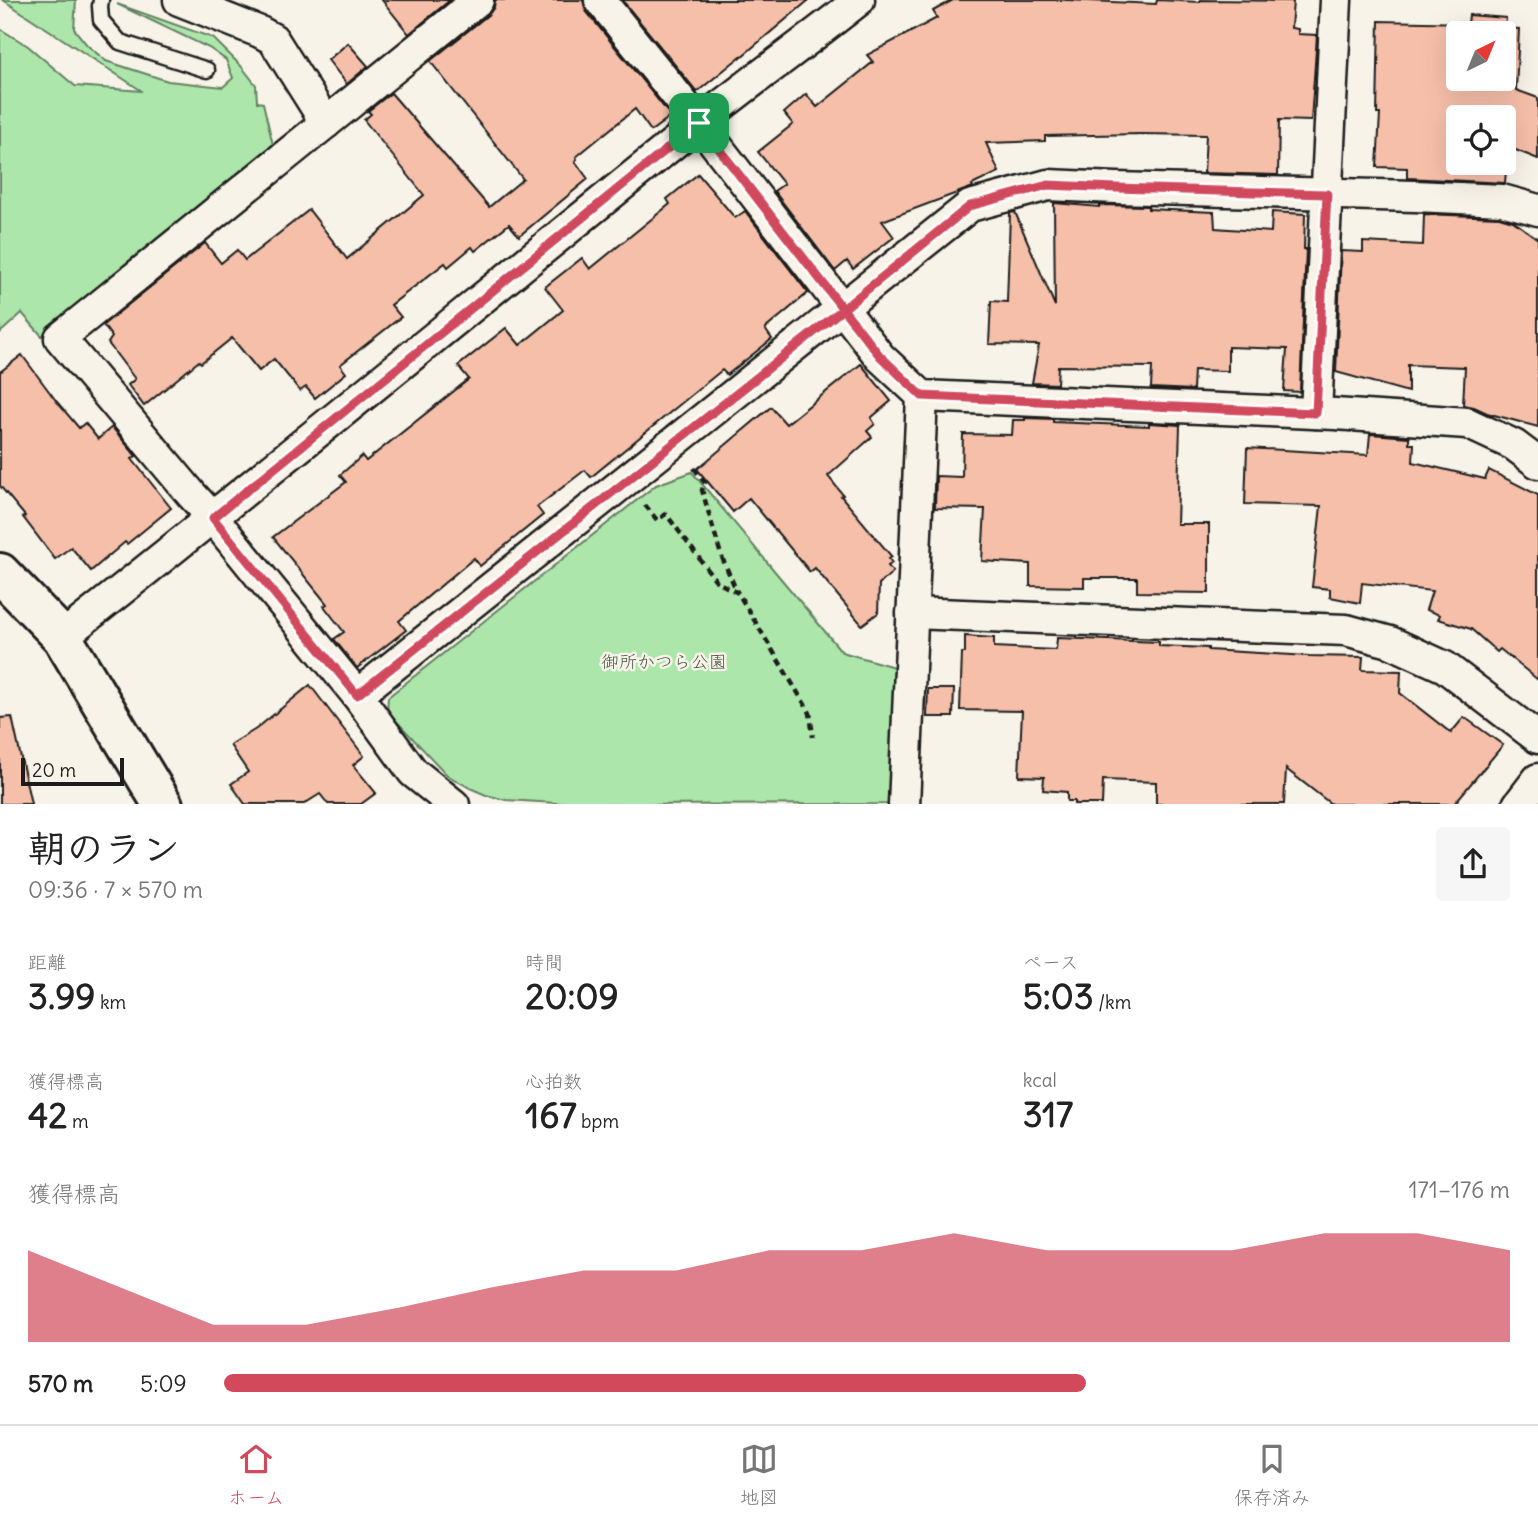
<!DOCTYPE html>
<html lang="ja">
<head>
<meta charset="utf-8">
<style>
	:root { --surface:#fff; --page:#f6f6f6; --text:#222; --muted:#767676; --line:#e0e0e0; --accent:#d1495b }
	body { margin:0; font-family:Delius,"Klee One",sans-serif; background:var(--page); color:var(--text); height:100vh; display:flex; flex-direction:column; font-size:26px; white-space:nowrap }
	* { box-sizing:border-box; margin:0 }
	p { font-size:23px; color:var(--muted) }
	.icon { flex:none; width:38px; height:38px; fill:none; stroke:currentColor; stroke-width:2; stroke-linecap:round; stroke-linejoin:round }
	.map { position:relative; height:804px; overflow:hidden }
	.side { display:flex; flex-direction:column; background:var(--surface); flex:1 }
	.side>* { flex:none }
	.needle { width:46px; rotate:43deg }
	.controls { position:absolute; left:1446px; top:21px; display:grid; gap:14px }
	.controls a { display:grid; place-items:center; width:70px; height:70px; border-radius:7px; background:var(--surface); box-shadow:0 7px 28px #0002; font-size:35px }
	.scale { position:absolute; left:21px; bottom:18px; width:103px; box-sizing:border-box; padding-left:7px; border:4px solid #1c1c1c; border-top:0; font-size:19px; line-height:24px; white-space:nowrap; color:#1c1c1c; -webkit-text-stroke:5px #f7f3e8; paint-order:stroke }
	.pin { position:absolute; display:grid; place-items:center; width:60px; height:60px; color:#fff; margin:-30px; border-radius:14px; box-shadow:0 4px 10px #0006 }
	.round { display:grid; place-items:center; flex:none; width:74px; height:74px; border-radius:7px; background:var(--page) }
	.headline { display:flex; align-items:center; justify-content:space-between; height:119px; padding:0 28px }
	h1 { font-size:38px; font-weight:700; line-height:52px }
	.metrics { display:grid; grid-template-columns:repeat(3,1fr); gap:10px; height:119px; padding:7px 28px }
	.metrics div { display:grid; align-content:center }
	.metrics b { font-size:35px; font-weight:700 }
	.metrics small { font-size:19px; font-weight:400 }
	.metrics p { font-size:19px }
	.chart { height:196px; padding:14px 28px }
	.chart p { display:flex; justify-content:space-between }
	.chart svg { width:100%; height:126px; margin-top:7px; fill:var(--accent); opacity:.7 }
	ul { padding:0 28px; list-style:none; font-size:23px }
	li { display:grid; grid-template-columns:112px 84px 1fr; align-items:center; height:52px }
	li i { height:18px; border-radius:9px; background:var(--accent) }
	.menu { display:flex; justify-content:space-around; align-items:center; height:98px; border-top:2px solid var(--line); background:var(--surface); font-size:19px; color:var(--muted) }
	.menu a { display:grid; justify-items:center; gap:4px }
	.menu .selected { color:var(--accent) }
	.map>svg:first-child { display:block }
	.green { fill:#ade6aa; stroke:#648163; stroke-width:2 }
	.building { fill:#f6bfa9; stroke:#1c1c1c; stroke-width:2; fill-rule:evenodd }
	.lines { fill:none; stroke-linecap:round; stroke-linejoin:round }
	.lane-casing { stroke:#1c1c1c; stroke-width:19 }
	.street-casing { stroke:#1c1c1c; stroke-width:35 }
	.secondary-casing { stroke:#1c1c1c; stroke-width:44 }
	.path { stroke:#1c1c1c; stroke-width:4.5; stroke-dasharray:7 5; stroke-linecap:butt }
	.lane { stroke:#f7f3e8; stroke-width:14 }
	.street { stroke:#f7f3e8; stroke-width:30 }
	.secondary { stroke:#f7f3e8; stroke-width:38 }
	.route-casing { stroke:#fff; stroke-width:14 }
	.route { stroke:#d1495b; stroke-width:9 }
	.labels { text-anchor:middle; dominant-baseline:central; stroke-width:5; stroke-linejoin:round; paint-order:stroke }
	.park-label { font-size:18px; fill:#485947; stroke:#f7f3e8 }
</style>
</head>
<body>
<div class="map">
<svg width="1538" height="805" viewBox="0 0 1538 805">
	<rect width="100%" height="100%" fill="#f7f3e8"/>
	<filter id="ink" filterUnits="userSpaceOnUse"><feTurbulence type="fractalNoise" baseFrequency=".0143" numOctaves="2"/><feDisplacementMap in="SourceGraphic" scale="14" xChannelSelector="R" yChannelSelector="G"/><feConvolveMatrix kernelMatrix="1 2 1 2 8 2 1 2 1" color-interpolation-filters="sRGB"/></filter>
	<g filter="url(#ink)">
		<g class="green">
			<polygon points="3,0 76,0 74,29 87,45 106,61 168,81 223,87 233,78 226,60 209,48 117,4 213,38 241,66 256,85 257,102 263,103 274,149 42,336 22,313 0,333 0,29 28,46 75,86 142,91"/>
			<polygon points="692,472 842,652 894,667 896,732 892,804 590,805 506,800 486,795 470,788 447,775 387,711 388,697 656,485"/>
		</g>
		<g class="building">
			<polygon points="382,0 450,0 409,34"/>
			<polygon points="495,0 583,0 586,11 671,116 651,131 635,109 576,157 577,159 575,161 588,179 519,236 509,224 475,251 472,247 448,267 445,263 391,305 401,317 340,365 346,373 315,398 306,387 300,391 274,359 259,371 232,338 201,363 199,361 144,406 128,385 135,379 108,343 112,337 103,325 205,243 221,263 237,250 245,260 309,210 347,259 424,195 364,120 371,114 368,111 391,93 489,207 523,179 430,61 489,14 494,7"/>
			<polygon points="622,0 809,0 741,57 741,56 697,92"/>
			<polygon points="953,0 1067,0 1156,4 1157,0 1200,2 1200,0 1293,1 1291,28 1298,29 1298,34 1317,35 1311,121 1279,120 1278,175 1204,173 1206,135 1140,134 1045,136 1045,141 986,143 999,172 972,185 973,187 882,221 894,237 853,269 847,261 835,271 774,191 784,184 758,152 793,124 784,113 806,94 817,107 873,62 867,55 937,18 933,11"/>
			<path d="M1469,15L1506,18L1505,28L1519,29L1516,90L1538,98V159L1508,147L1505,183L1407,178V168L1377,167L1380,114H1377L1379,21L1468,23ZM1458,33H1503V79H1458ZM1458,117H1503V163H1458Z"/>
			<polygon points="348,43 368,66 347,84 328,60"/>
			<polygon points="698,174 735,218 745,211 808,293 765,329 772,339 727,375 722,370 591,477 585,470 537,507 543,515 480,566 474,558 399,621 406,630 357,668 334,639 344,632 324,606 327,604 273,537 346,482 340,475 362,456 366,461 469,379 458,366 506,328 520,345 563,310 545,287 582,258 590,269 670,204 667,199"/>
			<polygon points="1054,203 1099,207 1099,205 1148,206 1148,209 1214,212 1215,228 1271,232 1272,212 1305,214 1304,249 1306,249 1300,392 1284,391 1287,349 1228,347 1228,371 1194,370 1193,390 1151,388 1152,367 1058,366 1057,384 1032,383 1039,345 989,344 991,301 1007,302 1010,213 1015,212 1055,306"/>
			<polygon points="1424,214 1499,217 1513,221 1538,239 1538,427 1487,413 1474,407 1463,405 1465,367 1408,365 1408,392 1336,372 1341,251 1363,252 1363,242 1423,245"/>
			<polygon points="22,355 57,402 79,428 85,423 98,439 112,427 136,456 132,459 171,508 127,544 125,542 91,571 71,547 55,559 23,517 25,516 0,486 0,372"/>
			<polygon points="861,364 891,401 871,418 875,424 867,431 872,437 828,476 843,495 841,496 892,557 889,559 892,563 888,566 893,572 879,584 878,613 862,625 815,568 810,572 749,498 733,512 697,469 771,407 786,424"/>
			<polygon points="1025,418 1053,419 1053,422 1149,426 1149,423 1180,425 1177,524 1209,524 1209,593 1137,592 1137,578 1084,578 1084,587 1030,586 1030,564 982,561 985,509 935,508 936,476 962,477 963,434 1012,435 1013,420 1025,420"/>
			<polygon points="1370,434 1409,437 1409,444 1414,444 1413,462 1485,479 1489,470 1538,495 1538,680 1500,649 1497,652 1471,629 1438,619 1440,615 1426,610 1432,591 1362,583 1360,603 1330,597 1330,589 1312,587 1321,506 1245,504 1247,448 1368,455"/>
			<polygon points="965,636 994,638 994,647 1056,650 1057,638 1159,642 1159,646 1208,648 1208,650 1309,656 1363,657 1362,670 1401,671 1400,693 1451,733 1464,717 1503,745 1454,804 1331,804 1286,769 1284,804 1156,804 1156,782 1103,780 1102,804 1074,804 1074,801 1067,801 1067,792 1043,790 1044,777 1019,776 1022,711 960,710 962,653 965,653"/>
			<polygon points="310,685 364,756 353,765 376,793 361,804 328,804 320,794 304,804 245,804 231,784 248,772 230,745 256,729"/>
			<polygon points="928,689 954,689 953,717 927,717"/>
			<polygon points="12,717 31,804 0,804 0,718"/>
		</g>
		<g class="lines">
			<g class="lane-casing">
				<polyline id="lane" points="101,0 100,6 101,20 120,42 207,70"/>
			</g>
			<g class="street-casing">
				<g id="street">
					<polyline points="179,0 260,32 273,39 326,123"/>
					<polyline points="600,0 699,123 880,357 922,396 1335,414 1467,423 1514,445 1538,463"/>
					<polyline points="1316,413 1336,0"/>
					<polyline points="912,613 1346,630 1390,642 1445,667 1538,738"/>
					<path d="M62,637C275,469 484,296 695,126C749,83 805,43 859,0"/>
					<polyline points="357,695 970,206 1048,185 1116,188 1415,196 1502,200 1538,210"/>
					<polyline points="454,805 413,772 357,695 213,518 192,495 60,338 478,0"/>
					<polyline points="904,805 922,396"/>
					<polyline points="1518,805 1538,779"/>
				</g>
			</g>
			<g class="secondary-casing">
				<polyline id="secondary" points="0,573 62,637 163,805"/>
			</g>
			<g class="path">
				<polyline points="694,468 705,483 702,490 721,555 737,592"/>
				<polyline points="645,505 657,520 666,514 717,582 738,593 810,713 813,737"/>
			</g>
			<use href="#lane" class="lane"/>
			<use href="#street" class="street"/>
			<use href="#secondary" class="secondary"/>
		</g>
	</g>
	<g class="lines" filter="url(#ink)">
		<g class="route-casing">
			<polyline id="route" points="699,123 213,518 357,695 843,309 880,356 922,396 1316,413 1327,194 1116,188 1048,185 970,206 843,309 699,123"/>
		</g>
		<use href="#route" class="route"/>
	</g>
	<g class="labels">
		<g class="park-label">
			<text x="664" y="661">御所かつら公園</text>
		</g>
	</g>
</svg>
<div class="controls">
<a><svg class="needle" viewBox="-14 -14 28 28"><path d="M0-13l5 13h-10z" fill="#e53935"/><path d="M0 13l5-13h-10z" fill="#767676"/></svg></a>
<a><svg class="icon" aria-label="locate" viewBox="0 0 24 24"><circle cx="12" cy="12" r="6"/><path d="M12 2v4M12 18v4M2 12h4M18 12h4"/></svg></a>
</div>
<div class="scale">20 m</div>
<div class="pin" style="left:699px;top:123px;background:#1e9e55"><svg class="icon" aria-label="arrive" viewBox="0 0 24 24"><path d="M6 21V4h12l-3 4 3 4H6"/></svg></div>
</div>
<section class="side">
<div class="headline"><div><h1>朝のラン</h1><p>09:36 · 7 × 570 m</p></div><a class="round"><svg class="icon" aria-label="share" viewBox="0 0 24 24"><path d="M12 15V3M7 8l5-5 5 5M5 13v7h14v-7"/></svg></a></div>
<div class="metrics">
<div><p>距離</p><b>3.99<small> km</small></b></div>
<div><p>時間</p><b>20:09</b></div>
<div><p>ペース</p><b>5:03<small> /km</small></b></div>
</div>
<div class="metrics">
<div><p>獲得標高</p><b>42<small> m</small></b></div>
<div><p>心拍数</p><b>167<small> bpm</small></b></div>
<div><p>kcal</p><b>317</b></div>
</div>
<div class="chart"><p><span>獲得標高</span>171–176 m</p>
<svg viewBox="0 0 160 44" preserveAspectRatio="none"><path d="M0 44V12L10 25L20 38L30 38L40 32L50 25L60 19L70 19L80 12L90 12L100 6L110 12L120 12L130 12L140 6L150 6L160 12V44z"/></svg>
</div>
<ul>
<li><b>570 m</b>5:09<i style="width:67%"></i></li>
</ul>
</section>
<nav class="menu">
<a class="selected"><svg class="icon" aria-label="home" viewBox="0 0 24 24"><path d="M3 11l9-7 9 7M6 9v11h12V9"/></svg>ホーム</a>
<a><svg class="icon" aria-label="map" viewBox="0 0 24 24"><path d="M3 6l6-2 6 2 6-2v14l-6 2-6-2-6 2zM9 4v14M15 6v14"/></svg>地図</a>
<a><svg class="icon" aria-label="saved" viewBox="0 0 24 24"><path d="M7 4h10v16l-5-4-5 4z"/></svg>保存済み</a>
</nav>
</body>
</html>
